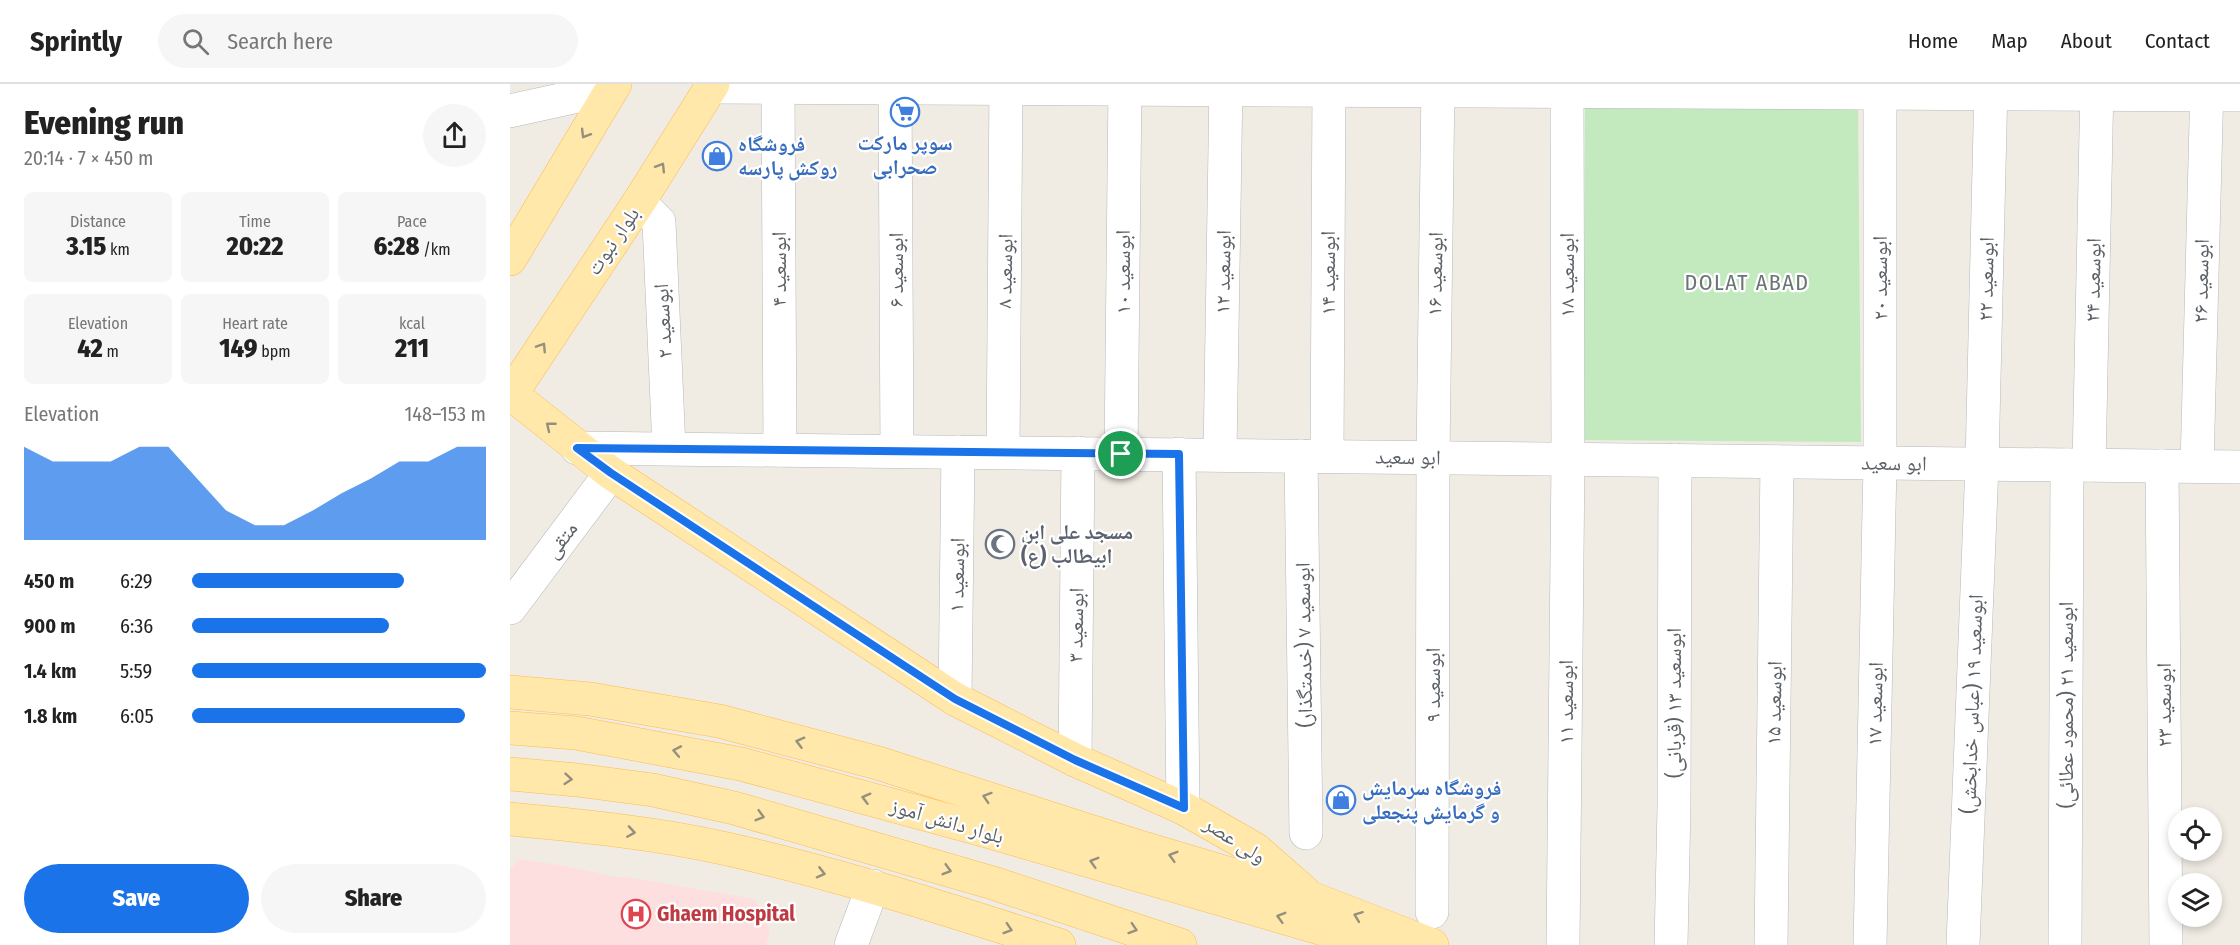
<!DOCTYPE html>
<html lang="en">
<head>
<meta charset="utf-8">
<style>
	:root { --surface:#fff; --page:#f6f6f6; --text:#222; --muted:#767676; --line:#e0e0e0; --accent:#1a73e8 }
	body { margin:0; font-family:"Fira Sans Condensed","Noto Naskh Arabic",sans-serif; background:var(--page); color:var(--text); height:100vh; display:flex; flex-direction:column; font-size:22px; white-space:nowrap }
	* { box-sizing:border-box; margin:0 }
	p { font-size:20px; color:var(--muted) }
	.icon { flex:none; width:33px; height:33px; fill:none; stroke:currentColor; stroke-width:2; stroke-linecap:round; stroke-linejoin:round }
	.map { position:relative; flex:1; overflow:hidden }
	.drawer { display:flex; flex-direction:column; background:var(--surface); width:510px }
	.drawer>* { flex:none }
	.tools { position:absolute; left:1658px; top:723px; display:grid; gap:12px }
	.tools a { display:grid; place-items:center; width:54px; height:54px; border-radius:50%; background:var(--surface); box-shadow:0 3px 9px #0003; font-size:30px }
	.pin { position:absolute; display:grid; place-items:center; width:51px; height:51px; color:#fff; margin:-26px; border:3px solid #fff; border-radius:50%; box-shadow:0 2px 6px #0007 }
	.round { display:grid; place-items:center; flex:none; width:63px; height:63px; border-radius:32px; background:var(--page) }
	.headline { display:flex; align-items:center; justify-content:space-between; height:102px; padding:0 24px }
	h1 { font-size:33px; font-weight:800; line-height:45px }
	.stats { display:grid; grid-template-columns:repeat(3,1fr); gap:9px; height:102px; padding:6px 24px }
	.stats div { display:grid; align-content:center; border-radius:9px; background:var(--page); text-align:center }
	.stats b { font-size:26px; font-weight:800 }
	.stats small { font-size:16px; font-weight:400 }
	.stats p { font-size:16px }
	.chart { height:168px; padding:12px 24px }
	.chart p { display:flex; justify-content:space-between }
	.chart svg { width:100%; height:108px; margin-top:6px; fill:var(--accent); opacity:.7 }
	.action { display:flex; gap:12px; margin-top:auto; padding:12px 24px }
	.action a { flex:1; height:69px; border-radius:36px; background:var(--accent); color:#fff; font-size:24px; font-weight:800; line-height:69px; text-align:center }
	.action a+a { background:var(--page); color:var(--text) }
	ul { padding:0 24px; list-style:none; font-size:20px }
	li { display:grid; grid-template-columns:96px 72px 1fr; align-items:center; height:45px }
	li i { height:15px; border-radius:8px; background:var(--accent) }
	header { display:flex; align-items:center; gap:36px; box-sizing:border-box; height:84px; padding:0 30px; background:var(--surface); border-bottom:2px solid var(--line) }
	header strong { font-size:28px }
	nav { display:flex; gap:33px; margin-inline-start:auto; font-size:21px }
	.search { width:420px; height:54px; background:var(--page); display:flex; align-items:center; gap:15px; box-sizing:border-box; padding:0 21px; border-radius:33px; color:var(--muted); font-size:22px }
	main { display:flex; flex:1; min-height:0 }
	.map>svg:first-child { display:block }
	.medical { fill:#fedfe0 }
	.green { fill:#c3eabe }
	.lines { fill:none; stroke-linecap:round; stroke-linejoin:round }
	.minor-casing { stroke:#b5b8bc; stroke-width:34 }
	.major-casing { stroke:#ffbb4e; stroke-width:34 }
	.minor { stroke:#fff; stroke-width:33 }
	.major { stroke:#ffe8aa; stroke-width:33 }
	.oneway { stroke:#95907e }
	.route-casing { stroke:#fff; stroke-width:12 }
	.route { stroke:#1a73e8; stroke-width:8 }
	.labels { text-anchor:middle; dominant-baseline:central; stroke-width:4.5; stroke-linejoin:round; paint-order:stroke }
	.shop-label { font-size:21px; font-weight:bold; fill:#366cbe; stroke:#fff; text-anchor:start }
	.street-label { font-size:21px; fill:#5c6166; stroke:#fff }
	.worship-label { font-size:21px; font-weight:bold; fill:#5b616d; stroke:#fff; text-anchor:start }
	.health-label { font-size:21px; font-weight:bold; fill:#be3a42; stroke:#fff; text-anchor:start }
	.neighbourhood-label { font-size:22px; letter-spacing:1.5px; fill:#6d7478; stroke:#fff }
</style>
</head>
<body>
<header>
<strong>Sprintly</strong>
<div class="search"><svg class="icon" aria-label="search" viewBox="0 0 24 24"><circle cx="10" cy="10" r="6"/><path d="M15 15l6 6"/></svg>Search here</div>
<nav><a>Home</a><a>Map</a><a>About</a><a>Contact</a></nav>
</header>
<main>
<section class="drawer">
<div class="headline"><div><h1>Evening run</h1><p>20:14 · 7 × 450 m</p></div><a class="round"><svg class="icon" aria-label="share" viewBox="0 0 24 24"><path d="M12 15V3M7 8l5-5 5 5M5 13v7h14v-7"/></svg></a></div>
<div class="stats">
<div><p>Distance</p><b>3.15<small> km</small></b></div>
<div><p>Time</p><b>20:22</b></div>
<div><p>Pace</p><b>6:28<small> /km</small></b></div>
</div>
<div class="stats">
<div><p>Elevation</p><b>42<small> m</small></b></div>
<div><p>Heart rate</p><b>149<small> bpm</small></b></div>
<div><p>kcal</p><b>211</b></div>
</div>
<div class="chart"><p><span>Elevation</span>148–153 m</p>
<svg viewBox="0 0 160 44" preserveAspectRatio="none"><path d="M0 44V6L10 12L20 12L30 12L40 6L50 6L60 19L70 32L80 38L90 38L100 32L110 25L120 19L130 12L140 12L150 6L160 6V44z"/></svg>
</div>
<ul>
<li><b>450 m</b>6:29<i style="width:72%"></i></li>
<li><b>900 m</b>6:36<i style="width:67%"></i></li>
<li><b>1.4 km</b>5:59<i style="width:100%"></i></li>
<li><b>1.8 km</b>6:05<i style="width:93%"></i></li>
</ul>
<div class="action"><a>Save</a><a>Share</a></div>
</section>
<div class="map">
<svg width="1730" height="861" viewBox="0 0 1730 861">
	<rect width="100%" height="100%" fill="#f0ece4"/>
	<polygon class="medical" points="9,775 56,782 107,793 118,793 245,815 260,846 256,861 0,861 0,786"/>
	<polygon class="green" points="1075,16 1348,18 1351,358 1074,356"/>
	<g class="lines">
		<g class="minor-casing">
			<g id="minor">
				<polyline points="385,0 387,367"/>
				<polyline points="201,3 1730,11"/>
				<polyline points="268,4 270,366"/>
				<polyline points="0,27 82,9"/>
				<polyline points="129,118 149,138 159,364"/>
				<polyline points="67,364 1730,383"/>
				<polyline points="493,368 496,0"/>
				<polyline points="611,370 615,0"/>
				<polyline points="669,370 673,724"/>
				<polyline points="710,371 716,0"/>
				<polyline points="791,372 796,749"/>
				<polyline points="817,372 819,0"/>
				<polyline points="1579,381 1587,0"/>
				<polyline points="1652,382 1656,861"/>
				<polyline points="1687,382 1697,0"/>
				<polyline points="0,524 101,389"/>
				<polyline points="445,615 448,368"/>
				<polyline points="565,676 568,369"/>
				<polyline points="922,828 923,374 928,0"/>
				<polyline points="341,861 363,802"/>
				<polyline points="1053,861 1058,375 1057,8"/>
				<polyline points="1161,861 1164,723 1165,376"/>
				<polyline points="1261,861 1267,378"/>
				<polyline points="1360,861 1370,379 1370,0"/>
				<polyline points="1453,861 1472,380 1481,0"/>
				<polyline points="1555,861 1557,381"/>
			</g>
		</g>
		<g class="major-casing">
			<g id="major">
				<polyline points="0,175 105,0"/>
				<polyline points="1,310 101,389 445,615 565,676 673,724 745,765 793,807"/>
				<polyline points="0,312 129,118 203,0"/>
				<polyline points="0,608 80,615 209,637 368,679 623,761 801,814 922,861"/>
				<polyline points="0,644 66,649 231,680 477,747 868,861"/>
				<polyline points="0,690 67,696 143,706 224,724 483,799 670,861"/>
				<path d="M0,735C72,742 146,749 217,765C329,790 439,826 549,861"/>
			</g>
		</g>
		<use href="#minor" class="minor"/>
		<use href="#major" class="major"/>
	</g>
	<defs><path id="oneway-chevron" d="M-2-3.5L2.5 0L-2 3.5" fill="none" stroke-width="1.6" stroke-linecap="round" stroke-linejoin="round" transform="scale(1.5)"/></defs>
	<g class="oneway">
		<use href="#oneway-chevron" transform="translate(75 50) rotate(121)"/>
		<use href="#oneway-chevron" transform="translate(151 83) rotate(-58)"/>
		<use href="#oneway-chevron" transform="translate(32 263) rotate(-57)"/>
		<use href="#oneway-chevron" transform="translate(40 342) rotate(-141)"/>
		<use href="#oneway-chevron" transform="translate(290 658) rotate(-165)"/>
		<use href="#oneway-chevron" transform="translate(167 667) rotate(-169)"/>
		<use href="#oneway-chevron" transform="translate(58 695) rotate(5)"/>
		<use href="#oneway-chevron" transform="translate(477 713) rotate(-162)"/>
		<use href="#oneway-chevron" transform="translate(356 714) rotate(-165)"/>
		<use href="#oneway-chevron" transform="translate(250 732) rotate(16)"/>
		<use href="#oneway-chevron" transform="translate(121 748) rotate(9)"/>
		<use href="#oneway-chevron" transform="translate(663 772) rotate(-164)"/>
		<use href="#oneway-chevron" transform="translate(584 778) rotate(-164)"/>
		<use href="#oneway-chevron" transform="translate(437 786) rotate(16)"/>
		<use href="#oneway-chevron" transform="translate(311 789) rotate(14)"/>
		<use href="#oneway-chevron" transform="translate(848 832) rotate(-159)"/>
		<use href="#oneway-chevron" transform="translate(771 833) rotate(-164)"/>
		<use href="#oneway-chevron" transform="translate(498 845) rotate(18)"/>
		<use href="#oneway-chevron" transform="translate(623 845) rotate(18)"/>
	</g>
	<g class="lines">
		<g class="route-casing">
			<polygon id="route" points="67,364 669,370 674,724 565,676 445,615 101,389"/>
		</g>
		<use href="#route" class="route"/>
	</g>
	<defs>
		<g id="supermarket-ring" transform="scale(1.5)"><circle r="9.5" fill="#fff" stroke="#3f7fe0" stroke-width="1.5"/><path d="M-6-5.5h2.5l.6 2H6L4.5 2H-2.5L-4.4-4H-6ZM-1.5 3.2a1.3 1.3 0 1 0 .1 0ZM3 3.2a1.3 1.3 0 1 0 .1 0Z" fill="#3f7fe0"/></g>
		<g id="shop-ring" transform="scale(1.5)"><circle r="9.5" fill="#fff" stroke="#3f7fe0" stroke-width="1.5"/><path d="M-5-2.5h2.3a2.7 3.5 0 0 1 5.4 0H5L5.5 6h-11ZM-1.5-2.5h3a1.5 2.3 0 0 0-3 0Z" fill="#3f7fe0"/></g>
		<g id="mosque-ring" transform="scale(1.5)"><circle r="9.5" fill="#fff" stroke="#6b7280" stroke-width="1.5"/><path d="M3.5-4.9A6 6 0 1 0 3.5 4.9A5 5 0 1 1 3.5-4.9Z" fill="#6b7280"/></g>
		<g id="hospital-ring" transform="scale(1.5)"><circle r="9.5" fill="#fff" stroke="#e0444e" stroke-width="1.5"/><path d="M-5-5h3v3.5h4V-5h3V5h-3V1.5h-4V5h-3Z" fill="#e0444e"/></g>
	</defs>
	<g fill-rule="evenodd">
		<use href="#supermarket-ring" x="395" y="28"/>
		<use href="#shop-ring" x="207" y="72"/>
		<use href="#mosque-ring" x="490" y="460"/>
		<use href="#shop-ring" x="831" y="716"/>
		<use href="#hospital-ring" x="126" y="830"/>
	</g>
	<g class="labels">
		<g class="shop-label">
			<text x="395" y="59" text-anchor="middle">سوپر مارکت<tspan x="395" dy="24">صحرابی</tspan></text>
			<text x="228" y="60">فروشگاه<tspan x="228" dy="24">روکش پارسه</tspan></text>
			<text x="852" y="704">فروشگاه سرمایش<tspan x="852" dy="24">و گرمایش پنجعلی</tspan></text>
		</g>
		<g class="street-label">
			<text transform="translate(103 157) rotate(-56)">بلوار نبوت</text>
			<text transform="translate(269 185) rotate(-90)">ابوسعید ۴</text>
			<text transform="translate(386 186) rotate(-90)">ابوسعید ۶</text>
			<text transform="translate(495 187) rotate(-89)">ابوسعید ۸</text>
			<text transform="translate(613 188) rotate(-90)">ابوسعید ۱۰</text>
			<text transform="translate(713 188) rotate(-89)">ابوسعید ۱۲</text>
			<text transform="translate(818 189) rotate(-90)">ابوسعید ۱۴</text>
			<text transform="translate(925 190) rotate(-89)">ابوسعید ۱۶</text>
			<text transform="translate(1057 191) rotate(-90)">ابوسعید ۱۸</text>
			<text transform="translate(1370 194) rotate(-90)">ابوسعید ۲۰</text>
			<text transform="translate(1476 195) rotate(-89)">ابوسعید ۲۲</text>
			<text transform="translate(1583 196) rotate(-89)">ابوسعید ۲۴</text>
			<text transform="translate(1691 197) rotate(-89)">ابوسعید ۲۶</text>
			<text transform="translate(153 237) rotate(-93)">ابوسعید ۲</text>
			<text transform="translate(898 373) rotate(1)">ابو سعید</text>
			<text transform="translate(1384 379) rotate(1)">ابو سعید</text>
			<text transform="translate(51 456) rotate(-53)">متقی</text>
			<text transform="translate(447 491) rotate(-89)">ابوسعید ۱</text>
			<text transform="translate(566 541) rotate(-89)">ابوسعید ۳</text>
			<text transform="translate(794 561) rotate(-91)">ابوسعید ۷ (خدمتگذار)</text>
			<text transform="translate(923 601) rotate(-90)">ابوسعید ۹</text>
			<text transform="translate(1056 618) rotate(-90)">ابوسعید ۱۱</text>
			<text transform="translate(1164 619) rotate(-90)">ابوسعید ۱۳ (قربانی)</text>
			<text transform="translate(1264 619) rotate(-89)">ابوسعید ۱۵</text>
			<text transform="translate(1365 620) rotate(-89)">ابوسعید ۱۷</text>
			<text transform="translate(1462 620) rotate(-88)">ابوسعید ۱۹ (عباس خدابخش)</text>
			<text transform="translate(1556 621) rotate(-90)">ابوسعید ۲۱ (محمود عطائی)</text>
			<text transform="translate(1654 621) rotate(-90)">ابوسعید ۲۳</text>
			<text transform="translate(437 737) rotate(16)">بلوار دانش آموز</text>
			<text transform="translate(725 756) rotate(33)">ولی عصر</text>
		</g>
		<g class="worship-label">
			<text x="511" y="448">مسجد علی ابن<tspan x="511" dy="24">ابیطالب (ع)</tspan></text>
		</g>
		<g class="health-label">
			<text x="147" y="830">Ghaem Hospital</text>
		</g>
		<g class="neighbourhood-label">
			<text x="1237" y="198">DOLAT ABAD</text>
		</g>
	</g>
</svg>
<div class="tools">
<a><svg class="icon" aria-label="locate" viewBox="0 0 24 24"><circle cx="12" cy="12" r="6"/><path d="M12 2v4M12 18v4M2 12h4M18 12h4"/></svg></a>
<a><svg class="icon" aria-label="layers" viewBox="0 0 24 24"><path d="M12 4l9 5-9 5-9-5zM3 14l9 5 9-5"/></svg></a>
</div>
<div class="pin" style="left:611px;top:370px;background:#1e9e55"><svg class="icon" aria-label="arrive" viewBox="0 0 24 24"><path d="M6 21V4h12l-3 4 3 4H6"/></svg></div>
</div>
</main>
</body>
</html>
